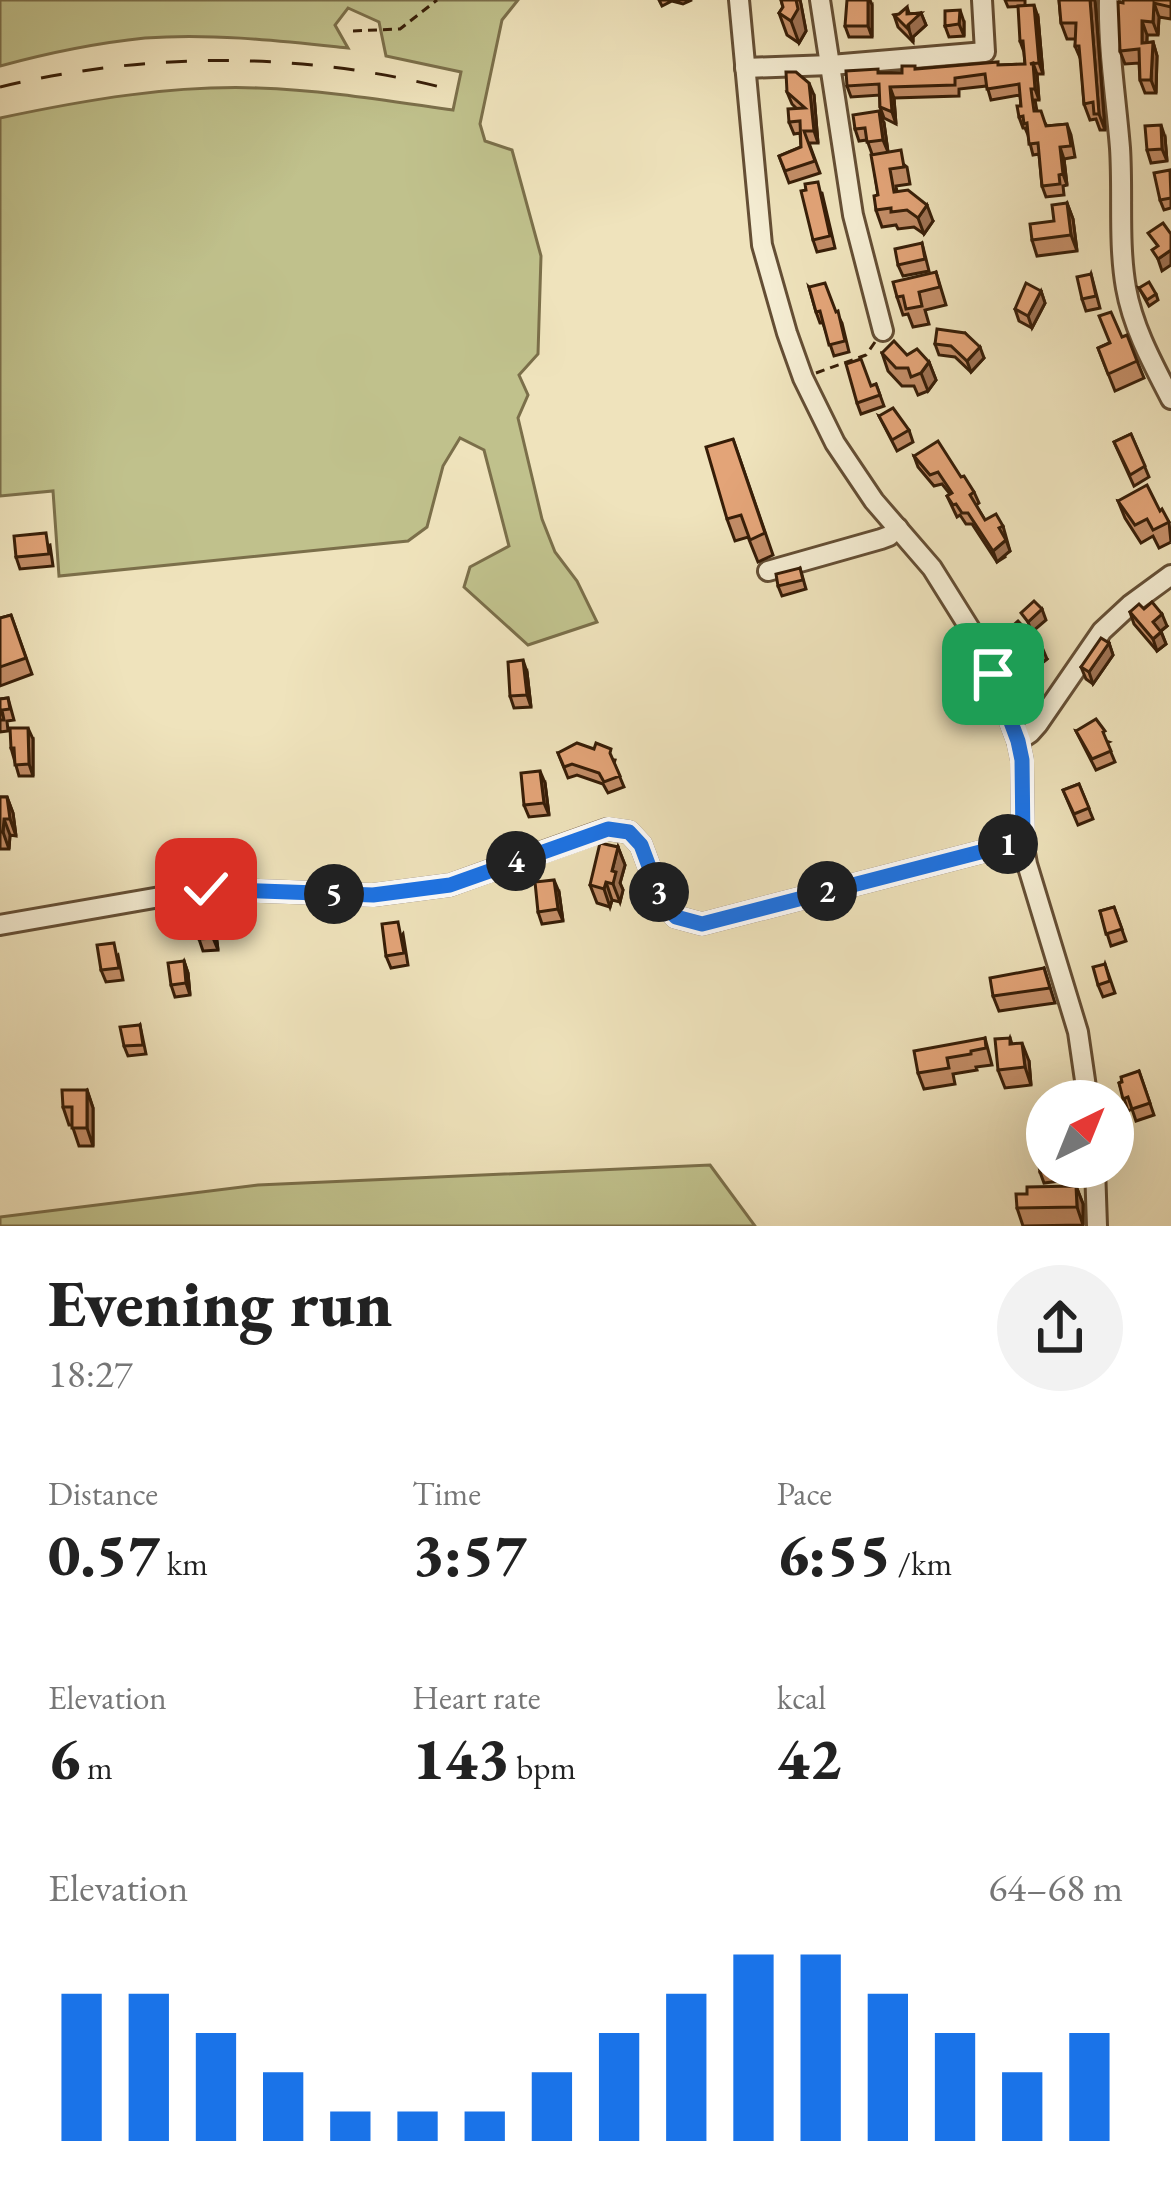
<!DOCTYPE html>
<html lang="en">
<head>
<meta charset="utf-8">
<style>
	:root { --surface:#fff; --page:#f2f2f2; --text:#222; --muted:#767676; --accent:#1a73e8 }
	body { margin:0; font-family:"EB Garamond",serif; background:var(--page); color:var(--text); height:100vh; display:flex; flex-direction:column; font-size:45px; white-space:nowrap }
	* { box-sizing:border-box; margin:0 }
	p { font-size:39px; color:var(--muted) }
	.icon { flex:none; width:66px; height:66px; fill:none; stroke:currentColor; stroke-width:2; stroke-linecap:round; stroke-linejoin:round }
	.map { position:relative; height:1226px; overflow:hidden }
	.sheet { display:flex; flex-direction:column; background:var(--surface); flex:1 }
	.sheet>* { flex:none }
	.needle { width:78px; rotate:43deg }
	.fabs { position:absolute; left:1026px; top:1080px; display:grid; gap:24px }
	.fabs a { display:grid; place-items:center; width:108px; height:108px; border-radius:50%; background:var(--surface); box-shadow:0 12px 48px #0002; font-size:60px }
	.pin { position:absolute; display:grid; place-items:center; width:102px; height:102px; color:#fff; margin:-51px; border-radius:24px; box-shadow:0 6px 18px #0006 }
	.km { position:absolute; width:60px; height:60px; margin:-30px; border-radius:50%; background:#222; color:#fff; font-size:33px; line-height:60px; text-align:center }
	.round { display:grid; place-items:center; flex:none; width:126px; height:126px; border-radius:63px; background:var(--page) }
	.headline { display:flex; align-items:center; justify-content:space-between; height:204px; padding:0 48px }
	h1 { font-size:66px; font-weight:800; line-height:90px }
	.stats { display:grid; grid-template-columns:repeat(3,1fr); gap:18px; height:204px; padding:12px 48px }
	.stats div { display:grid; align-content:center }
	.stats b { font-size:60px; font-weight:800 }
	.stats small { font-size:33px; font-weight:400 }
	.stats p { font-size:33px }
	.chart { height:336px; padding:24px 48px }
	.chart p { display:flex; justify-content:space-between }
	.chart svg { width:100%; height:216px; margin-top:12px; stroke:var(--accent); stroke-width:6 }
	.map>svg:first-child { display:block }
	.green { fill:#c0c18c; stroke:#7b6f4a; stroke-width:3 }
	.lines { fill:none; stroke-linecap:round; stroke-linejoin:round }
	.minor-casing { stroke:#644e34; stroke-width:24 }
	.path { stroke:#361d07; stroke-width:3; stroke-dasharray:9 6; stroke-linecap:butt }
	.minor { stroke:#f5edd3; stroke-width:18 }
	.rail { stroke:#361d07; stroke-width:3; stroke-dasharray:21 21; stroke-linecap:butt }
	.wall { fill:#c38d67; stroke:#361d07; stroke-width:3 }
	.shaded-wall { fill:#9f7354; stroke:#361d07; stroke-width:3 }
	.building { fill:#e3a478; stroke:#361d07; stroke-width:3 }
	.route-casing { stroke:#fff; stroke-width:24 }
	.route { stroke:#1a73e8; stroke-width:15 }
</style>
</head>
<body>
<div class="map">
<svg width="1171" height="1226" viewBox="0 0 1171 1226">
	<rect width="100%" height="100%" fill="#efe3bc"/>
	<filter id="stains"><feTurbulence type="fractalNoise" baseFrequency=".00167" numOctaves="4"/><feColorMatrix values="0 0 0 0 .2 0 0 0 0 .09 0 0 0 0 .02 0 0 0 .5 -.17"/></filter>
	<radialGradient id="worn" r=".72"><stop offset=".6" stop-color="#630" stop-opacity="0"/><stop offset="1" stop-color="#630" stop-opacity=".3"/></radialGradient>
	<g class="green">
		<path d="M0,0H518L502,20L480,124L485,141L512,150L541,256L538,354L519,375L528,395L518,418L542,519L555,552L577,581L597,622L528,645L464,587L470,567L509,546L484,450L460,438L443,466L427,527L408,541L59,576L53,491L0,496V118C85,100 171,85 258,88C323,90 389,101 453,110L461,72L386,56L379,22L348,8L335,25L348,48C281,41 212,33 145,38C96,43 48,53 0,66Z"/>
		<polygon points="710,1165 755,1226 0,1226 0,1217 258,1185"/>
	</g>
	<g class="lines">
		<g class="minor-casing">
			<g id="minor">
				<polyline points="739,0 762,245 787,333 803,378 835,443 874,501 932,568 972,632 993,674 1018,741 1022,760 1023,841 1027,864 1078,1032 1088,1101"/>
				<polyline points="820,0 853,215 883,331"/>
				<path d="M1109,0C1108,50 1116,98 1120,148C1123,194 1118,242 1126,288C1133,328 1153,364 1171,399"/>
				<polyline points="745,68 831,65 985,52 982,0"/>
				<polyline points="768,571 881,539 889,536 898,528"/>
				<polyline points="1018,741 1030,733 1038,724 1102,631 1130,605 1171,575"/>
				<polyline points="0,925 206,889 373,895 450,885 607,829 629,832 641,845 663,904 676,917 702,924 1023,841"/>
				<polyline points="1095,1167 1097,1226"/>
			</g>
		</g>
		<g class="path">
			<polyline points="353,31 400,29 437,0"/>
			<polyline points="816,373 866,355 875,342"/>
		</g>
		<use href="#minor" class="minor"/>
		<path class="rail" d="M0,87C150,51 306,51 456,91"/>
	</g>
	<g class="wall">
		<polygon points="659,0 692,0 683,4 672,1 662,6"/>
		<polygon points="781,0 800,0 806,31 799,43 787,35 779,13 783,7"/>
		<polygon points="1005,0 1025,0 1025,6 1008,7"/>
		<polygon points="1059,0 1095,0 1105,130 1100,130 1096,119 1090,120 1084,104 1081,60 1075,46 1076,39 1067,39 1061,23"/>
		<polygon points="1171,0 1171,19 1159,17 1158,35 1147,35 1147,43 1153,42 1157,56 1156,93 1145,93 1140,80 1139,63 1125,64 1120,51 1123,3"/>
		<polygon points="872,5 872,37 849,37 845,26"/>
		<polygon points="921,13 926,25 913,37 913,42 898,27 894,15"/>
		<polygon points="1038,17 1043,74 1037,74 1039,100 1035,100 1037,111 1047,126 1067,124 1071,135 1075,157 1064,159 1067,185 1063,186 1064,195 1046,197 1042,186 1039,154 1033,155 1028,135 1025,128 1023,128 1019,117 1021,106 1020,95 991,100 987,86 959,89 959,96 894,98 896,124 884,118 880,107 880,95 851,97 847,86 879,73 902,73 916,69 1025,64 1024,52 1020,41"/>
		<polygon points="964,22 964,36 949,37 945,26"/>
		<polygon points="787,92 814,95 818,143 809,143 820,173 789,183 779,156 801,147 800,133 794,134 789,122 796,108 792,104"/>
		<polygon points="884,123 888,152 907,167 910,184 896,186 897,192 933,221 924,234 914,227 898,229 896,225 882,227 876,210 878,195 872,154 867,140 859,141 855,129"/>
		<polygon points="1165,137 1167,161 1151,163 1147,150"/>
		<polygon points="1171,174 1171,208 1164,210 1160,200"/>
		<polygon points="806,190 822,193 835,248 817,252 813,240"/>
		<polygon points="1067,203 1073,219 1077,251 1037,256 1032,240 1054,221"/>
		<polygon points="922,243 929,271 903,276 898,265"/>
		<polygon points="936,272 946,305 925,310 929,324 913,327 908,314 903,315 897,297"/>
		<polygon points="1091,274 1100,308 1086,311 1082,299"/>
		<polygon points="809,287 836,312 842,323 849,352 834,356 823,323 820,323 816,312"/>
		<polygon points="1139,288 1156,294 1158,300 1149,306"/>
		<polygon points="1041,291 1045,303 1032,328 1019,321 1015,309"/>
		<polygon points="965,333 984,358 971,372 955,357 939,355 935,344"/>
		<polygon points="1122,337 1137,361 1144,378 1115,391 1098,348"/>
		<polygon points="882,353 907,355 929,362 936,380 928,391 918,395 914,386 902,386 888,371"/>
		<polygon points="876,384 884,406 861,414 857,403 871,386"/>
		<polygon points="879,416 909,430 913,442 897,451"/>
		<polygon points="1131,434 1149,477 1134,486 1114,442"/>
		<polygon points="733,439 773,555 758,562 748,537 735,541 727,519"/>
		<polygon points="914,456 961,477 974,492 979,503 976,505 985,520 1003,526 1010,551 1004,555 1005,557 997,562 972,524 966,524 960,515 957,517 947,496 950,494 942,484 934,486 918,467"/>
		<polygon points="1118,501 1160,511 1169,522 1171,542 1159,548 1153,536 1141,543 1125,518"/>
		<polygon points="50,545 53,566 20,569 16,557"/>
		<polygon points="800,568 806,589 782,596 778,586"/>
		<polygon points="1144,609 1167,626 1161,631 1166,644 1157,651 1134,624 1130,612"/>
		<polygon points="11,615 32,674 0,686 0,618"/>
		<polygon points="1009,629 1047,659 1037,667 1013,641"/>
		<polygon points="1109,643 1113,655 1093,684 1086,679 1081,667"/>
		<polygon points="527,672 531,707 514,708 510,696"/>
		<polygon points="8,698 14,720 7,721 8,731 0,732 0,699"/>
		<polygon points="1076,731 1109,742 1107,743 1115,762 1096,770"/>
		<polygon points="33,739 33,776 19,776 11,748"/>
		<polygon points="558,753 615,760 614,763 624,787 608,793 603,784 577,775 568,778"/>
		<polygon points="545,783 549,815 529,817 524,805"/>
		<polygon points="1079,784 1093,819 1078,825 1063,790"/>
		<polygon points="0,797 7,797 13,813 16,836 10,835 9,849 0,849"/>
		<polygon points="618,847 625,865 620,883 623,890 620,902 612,900 610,907 597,903 590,885"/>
		<polygon points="559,892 563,921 542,924 538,912"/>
		<polygon points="210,905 214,917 218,950 203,951 199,939"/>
		<polygon points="1114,907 1126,941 1111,946 1100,911"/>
		<polygon points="403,934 408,965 391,968 386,956"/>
		<polygon points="118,955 123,980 106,982 101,970"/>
		<polygon points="184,961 188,973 190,995 175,997 171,985"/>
		<polygon points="1105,964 1115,993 1103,997 1098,985"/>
		<polygon points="1044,968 1055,1003 999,1011 993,996"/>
		<polygon points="140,1025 146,1054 128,1056 124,1046"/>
		<polygon points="985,1038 992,1065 976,1067 977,1070 953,1074 955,1084 924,1089 918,1073"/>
		<polygon points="1010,1038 1012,1044 1029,1061 1031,1085 1005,1088 998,1070"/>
		<polygon points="1139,1071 1154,1115 1136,1121 1132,1109 1128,1111 1119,1083"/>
		<polygon points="87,1090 93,1108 93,1146 79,1146 72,1125 69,1125 63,1107"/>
		<polygon points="1047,1167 1058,1167 1060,1181 1044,1183 1040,1172"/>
		<polygon points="1076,1186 1083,1204 1083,1225 1023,1226 1017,1208 1027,1194"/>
	</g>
	<g class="shaded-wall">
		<polygon points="796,0 800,0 801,4 806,31 799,43 791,21"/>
		<polygon points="868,0 870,0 872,5 872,37 868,26"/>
		<polygon points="1090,0 1095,0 1105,130 1099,114"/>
		<polygon points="1154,3 1159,17 1158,35 1153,22"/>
		<polygon points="1034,5 1038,17 1043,74 1039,63"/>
		<polygon points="907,7 911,19 921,13 926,25 913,37 913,42 909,30"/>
		<polygon points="960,10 964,22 964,36 959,24"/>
		<polygon points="1142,21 1147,35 1146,56 1142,43"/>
		<polygon points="1153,42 1157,56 1156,93 1151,80"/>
		<polygon points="1033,63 1037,74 1039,100 1035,89"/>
		<polygon points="809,83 814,95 818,143 814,131"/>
		<polygon points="890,87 894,98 896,124 892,112"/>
		<polygon points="879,111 884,123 888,152 883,140"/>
		<polygon points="1161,125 1165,137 1167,161 1162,149"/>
		<polygon points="1060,147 1064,159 1067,185 1063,174"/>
		<polygon points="1067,203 1073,219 1077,251 1071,235"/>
		<polygon points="927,205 933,221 924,234 918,218"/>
		<polygon points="1171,250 1171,265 1162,271 1158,259"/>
		<polygon points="1041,291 1045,303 1032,328 1028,316"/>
		<polygon points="980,347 984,358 971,372 967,361"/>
		<polygon points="929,362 936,380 928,391 921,373"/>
		<polygon points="1006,540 1010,551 997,562 993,551"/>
		<polygon points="1042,609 1046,620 1032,632 1028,622"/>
		<polygon points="1162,614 1167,626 1157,634 1153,622"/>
		<polygon points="1161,632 1166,644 1157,651 1153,639"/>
		<polygon points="1109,643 1113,655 1093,684 1089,672"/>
		<polygon points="1042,647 1047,659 1037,667 1033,656"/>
		<polygon points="523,660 527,672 531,707 527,695"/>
		<polygon points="28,728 33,739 33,776 29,764"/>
		<polygon points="540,771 545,783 549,815 544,803"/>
		<polygon points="7,797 13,813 16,836 10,819"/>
		<polygon points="4,819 10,835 9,849 3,832"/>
		<polygon points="618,847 625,865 620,883 623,890 620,902 613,884 612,871"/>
		<polygon points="554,880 559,892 563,921 558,909"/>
		<polygon points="606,882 612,900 610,907 604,889"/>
		<polygon points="210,905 214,917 218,950 213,938"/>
		<polygon points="184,961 188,973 190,995 186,983"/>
		<polygon points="1022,1043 1029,1061 1031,1085 1025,1067"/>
		<polygon points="87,1090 93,1108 93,1146 87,1128"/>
		<polygon points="1076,1186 1083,1204 1083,1225 1077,1207"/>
	</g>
	<g class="building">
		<polygon points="781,0 796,0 798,9 791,21 779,13 783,7"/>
		<polygon points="847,0 868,0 868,26 845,26"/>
		<polygon points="1059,0 1090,0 1099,114 1094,114 1093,102 1084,104 1079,46 1075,46 1076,23 1061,23"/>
		<polygon points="1123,0 1171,0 1171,7 1154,3 1153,22 1142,21 1142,43 1153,42 1151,80 1140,80 1139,49 1120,51 1118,2 1123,3"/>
		<polygon points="1034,5 1039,63 1030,64 1033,63 1035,89 1031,89 1034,111 1041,111 1046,126 1067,124 1071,146 1060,147 1063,174 1059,175 1060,184 1042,186 1038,143 1029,144 1027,123 1024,124 1023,116 1019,117 1017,106 1021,106 1019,84 987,89 985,74 955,78 955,85 890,87 892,112 880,107 879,84 847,86 846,71 878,69 878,73 902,73 902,66 915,66 915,69 998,62 998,65 1025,64 1023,41 1020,41 1018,6"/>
		<polygon points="907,7 907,14 921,13 908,25 909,30 894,15 899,14"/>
		<polygon points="960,10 959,24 945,26 945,11"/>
		<polygon points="786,72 796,72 809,83 814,131 804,131 815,161 785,171 779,156 801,147 800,121 789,122 788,109 805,108 787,92"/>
		<polygon points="879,111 883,140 867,142 865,128 855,129 853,115"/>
		<polygon points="1161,125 1162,149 1147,150 1145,126"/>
		<polygon points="901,150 904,167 890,169 894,192 908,190 927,205 918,218 907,210 891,212 891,208 876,210 874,196 878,195 871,155"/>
		<polygon points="1170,170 1171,198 1160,200 1154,173"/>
		<polygon points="818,182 830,236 813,240 801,191 806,190 805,184"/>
		<polygon points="1067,203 1071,235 1032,240 1030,224 1054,221 1052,205"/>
		<polygon points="1163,223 1171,234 1171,250 1158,259 1152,250 1158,246 1148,233"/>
		<polygon points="922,243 925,259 898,265 895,249"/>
		<polygon points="936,272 940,287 919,292 922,306 906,309 903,296 897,297 893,282"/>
		<polygon points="1091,274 1096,296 1082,299 1077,277"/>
		<polygon points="1149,282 1156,294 1147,300 1139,288"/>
		<polygon points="825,283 836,312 838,311 845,341 829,345 820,311 816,312 809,287"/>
		<polygon points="1026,283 1041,291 1028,316 1015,309"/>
		<polygon points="1111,312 1122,337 1127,335 1137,361 1108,374 1098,348 1110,343 1099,316"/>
		<polygon points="937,329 965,333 980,347 967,361 951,346 935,344"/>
		<polygon points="894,341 907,355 917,349 929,362 921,373 911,377 908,368 896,368 882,353"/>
		<polygon points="861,359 871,386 876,384 880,395 857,403 846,364"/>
		<polygon points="893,408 909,430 892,440 879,416"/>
		<polygon points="1131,434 1145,466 1130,475 1114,442"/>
		<polygon points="733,439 765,533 750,540 741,515 727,519 706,447"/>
		<polygon points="938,441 961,477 964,476 974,492 970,495 985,520 996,514 1003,526 999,528 1006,540 993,551 968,513 962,513 956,504 953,505 947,496 952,493 938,472 930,475 914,456"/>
		<polygon points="1147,485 1160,511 1162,509 1169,522 1153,530 1147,519 1135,525 1118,501"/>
		<polygon points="46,533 49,554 16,557 14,536"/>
		<polygon points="800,568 803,580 778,586 776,574"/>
		<polygon points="1034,601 1042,609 1028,622 1021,613"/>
		<polygon points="1152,602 1162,614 1153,622 1161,632 1153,639 1130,612 1139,604 1144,609"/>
		<polygon points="11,615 26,658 0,667 0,618"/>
		<polygon points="1018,621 1042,647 1033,656 1009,629"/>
		<polygon points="1101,638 1109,643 1089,672 1081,667"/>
		<polygon points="523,660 527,695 510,696 508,662"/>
		<polygon points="8,698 10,709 2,710 4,720 0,720 0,699"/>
		<polygon points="1096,719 1105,731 1103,732 1111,751 1092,759 1076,731"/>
		<polygon points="10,728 28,728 29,764 15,765 14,748 11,748"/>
		<polygon points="577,743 594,749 596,743 611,749 610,753 620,776 604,782 599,773 572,764 564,767 558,753"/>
		<polygon points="540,771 544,803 524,805 521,773"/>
		<polygon points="1079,784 1089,808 1074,814 1063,790"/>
		<polygon points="0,797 7,797 10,819 4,819 3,832 0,832"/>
		<polygon points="600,843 618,847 612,871 616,872 613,884 606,882 604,889 590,885"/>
		<polygon points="554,880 558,909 538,912 535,882"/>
		<polygon points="210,905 213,938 199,939 196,907"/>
		<polygon points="1114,907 1122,929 1106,934 1100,911"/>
		<polygon points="398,922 404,953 386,956 382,924"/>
		<polygon points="114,943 119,968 101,970 97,945"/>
		<polygon points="184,961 186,983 171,985 168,963"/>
		<polygon points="1105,964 1110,981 1098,985 1093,967"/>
		<polygon points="1044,968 1050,988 993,996 990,978"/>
		<polygon points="140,1025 143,1045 124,1046 120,1027"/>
		<polygon points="985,1038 986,1048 971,1051 971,1054 947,1058 949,1068 918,1073 914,1051"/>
		<polygon points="1010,1038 1010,1044 1022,1043 1025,1067 998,1070 995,1039"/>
		<polygon points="1139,1071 1150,1103 1132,1109 1128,1097 1123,1099 1119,1083 1122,1082 1121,1077"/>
		<polygon points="62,1090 87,1090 87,1128 72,1128 72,1107 63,1107"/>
		<polygon points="1047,1141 1047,1167 1055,1167 1056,1169 1040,1172 1035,1142"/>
		<polygon points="1076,1186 1077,1207 1017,1208 1016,1194 1027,1194 1027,1187"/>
	</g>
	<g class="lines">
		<g class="route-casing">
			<polyline id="route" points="206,889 373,895 450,885 608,829 629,832 641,845 663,904 676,917 702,924 1023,841 1022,760 1018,741 993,674"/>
		</g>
		<use href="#route" class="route"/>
	</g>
	<rect width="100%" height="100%" filter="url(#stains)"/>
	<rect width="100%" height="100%" fill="url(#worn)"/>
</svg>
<div class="fabs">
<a><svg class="needle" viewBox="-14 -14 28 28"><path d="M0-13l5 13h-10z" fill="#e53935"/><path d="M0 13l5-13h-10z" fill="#767676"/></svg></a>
</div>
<div class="pin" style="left:993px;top:674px;background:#1e9e55"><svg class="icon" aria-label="arrive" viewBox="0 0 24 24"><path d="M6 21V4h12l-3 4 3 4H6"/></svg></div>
<div class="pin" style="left:206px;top:889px;background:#d93025"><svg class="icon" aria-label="check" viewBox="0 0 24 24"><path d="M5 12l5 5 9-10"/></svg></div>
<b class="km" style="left:1008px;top:844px">1</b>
<b class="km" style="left:827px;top:891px">2</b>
<b class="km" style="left:659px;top:892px">3</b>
<b class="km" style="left:516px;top:861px">4</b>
<b class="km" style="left:334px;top:894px">5</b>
</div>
<section class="sheet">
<div class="headline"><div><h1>Evening run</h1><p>18:27</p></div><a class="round"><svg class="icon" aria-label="share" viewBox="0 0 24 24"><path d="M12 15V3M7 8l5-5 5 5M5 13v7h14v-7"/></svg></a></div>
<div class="stats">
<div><p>Distance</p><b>0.57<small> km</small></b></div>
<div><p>Time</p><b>3:57</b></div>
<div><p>Pace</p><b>6:55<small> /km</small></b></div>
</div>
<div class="stats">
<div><p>Elevation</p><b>6<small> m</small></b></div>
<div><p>Heart rate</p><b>143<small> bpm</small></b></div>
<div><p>kcal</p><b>42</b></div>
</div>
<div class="chart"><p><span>Elevation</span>64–68 m</p>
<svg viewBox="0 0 160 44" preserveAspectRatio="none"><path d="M5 44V14M15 44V14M25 44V22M35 44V30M45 44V38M55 44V38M65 44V38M75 44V30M85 44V22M95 44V14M105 44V6M115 44V6M125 44V14M135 44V22M145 44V30M155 44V22"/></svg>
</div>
</section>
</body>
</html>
